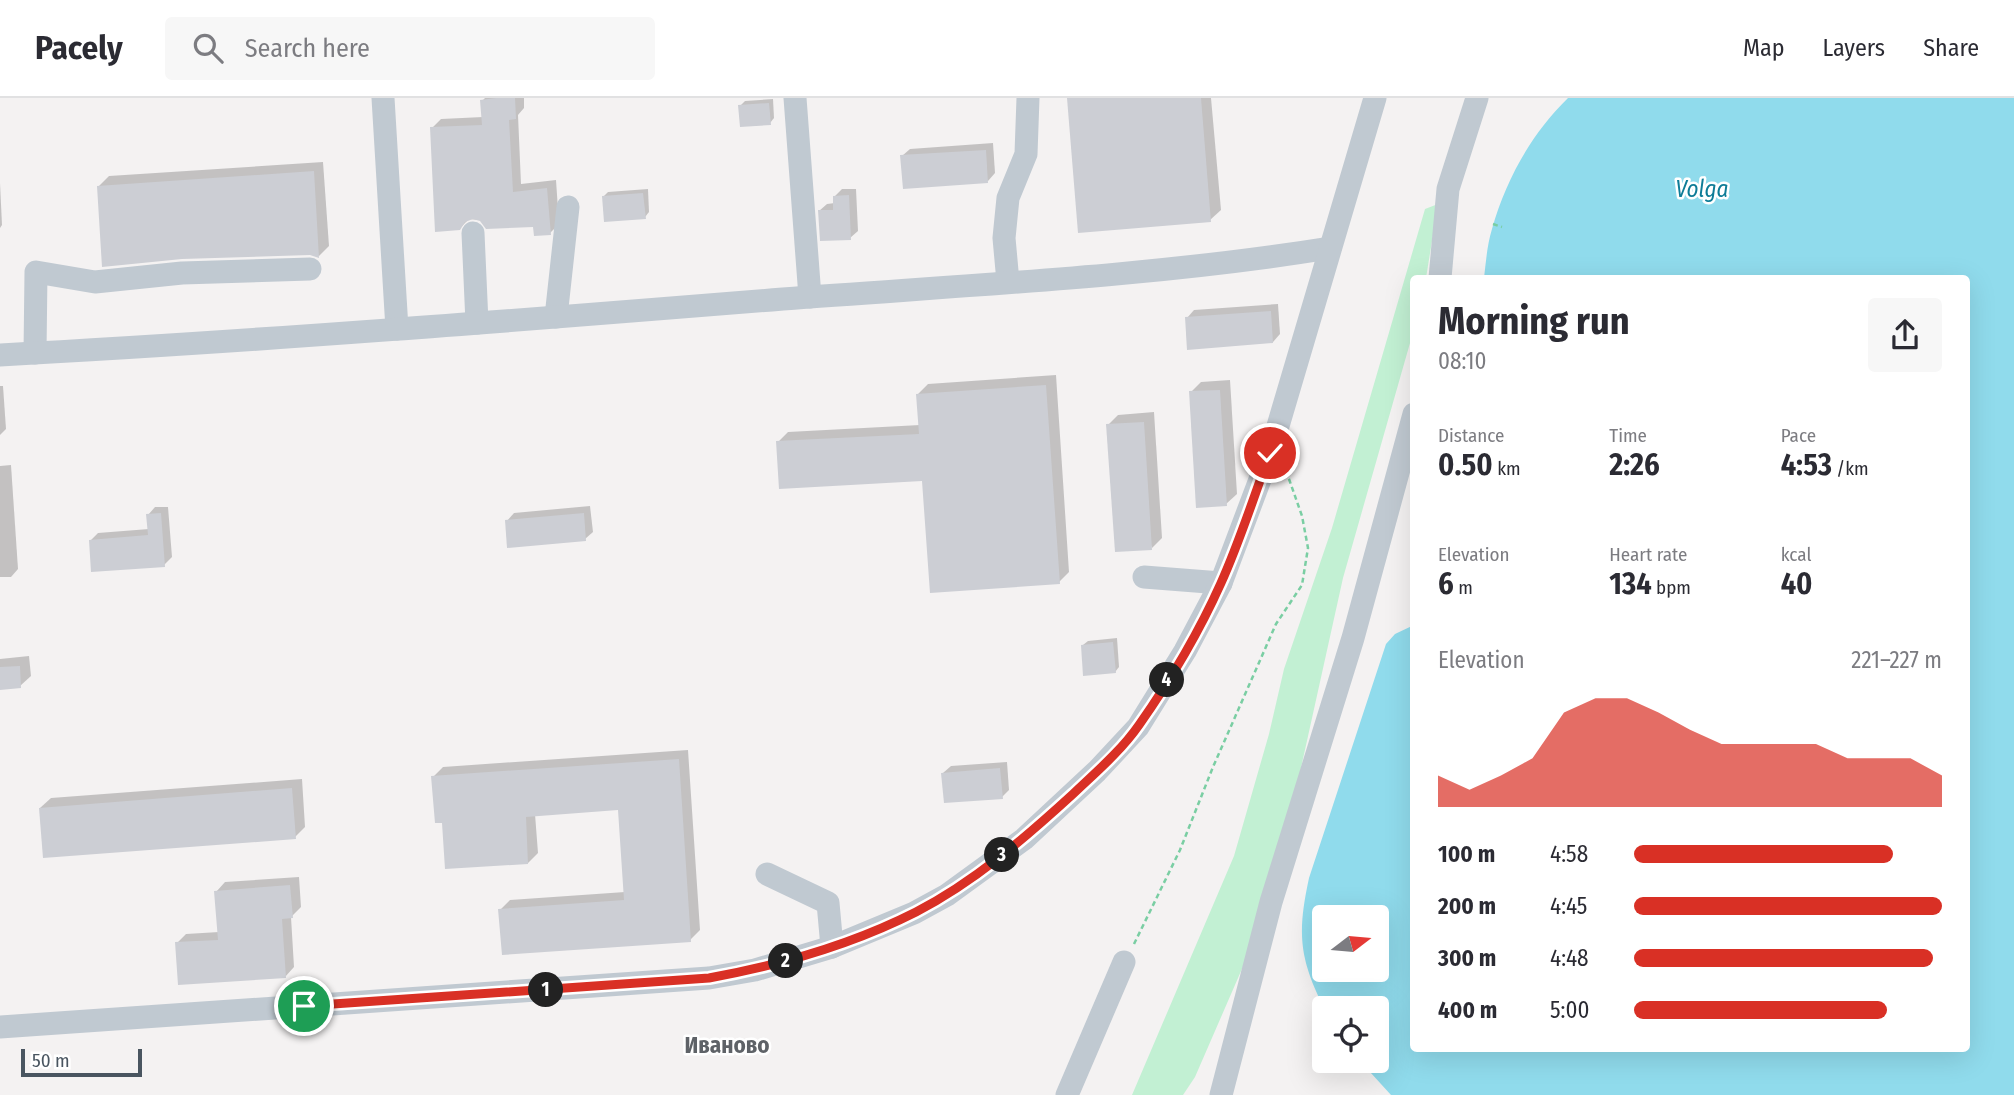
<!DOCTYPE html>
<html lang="en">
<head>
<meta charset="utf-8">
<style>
	:root { --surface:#fff; --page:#f7f7f7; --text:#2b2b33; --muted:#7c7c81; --line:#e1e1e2; --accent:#d93025 }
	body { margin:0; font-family:"Fira Sans Condensed",sans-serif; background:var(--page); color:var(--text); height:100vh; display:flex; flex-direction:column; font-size:26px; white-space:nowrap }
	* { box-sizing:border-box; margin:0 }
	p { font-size:23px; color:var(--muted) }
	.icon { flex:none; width:38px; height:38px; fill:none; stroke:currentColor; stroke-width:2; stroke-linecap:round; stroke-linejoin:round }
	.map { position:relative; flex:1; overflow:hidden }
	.sheet { position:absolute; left:1410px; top:177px; width:560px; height:777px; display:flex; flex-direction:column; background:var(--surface); border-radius:7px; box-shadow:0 7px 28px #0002 }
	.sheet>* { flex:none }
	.needle { width:46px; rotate:74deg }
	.tools { position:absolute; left:1312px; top:807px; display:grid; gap:14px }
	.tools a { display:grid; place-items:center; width:77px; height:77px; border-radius:7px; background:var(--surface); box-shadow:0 7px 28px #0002; font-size:35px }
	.scale { position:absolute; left:21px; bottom:18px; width:121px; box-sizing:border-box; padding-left:7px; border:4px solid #495560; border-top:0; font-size:19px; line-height:24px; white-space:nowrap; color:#495560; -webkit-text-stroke:5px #fff; paint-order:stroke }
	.pin { position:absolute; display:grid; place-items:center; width:60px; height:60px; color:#fff; margin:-30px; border:4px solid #fff; border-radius:50%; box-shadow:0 2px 7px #0007 }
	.km { position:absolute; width:35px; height:35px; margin:-18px; border-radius:50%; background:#222; color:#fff; font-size:19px; line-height:35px; text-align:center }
	.round { display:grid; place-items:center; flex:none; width:74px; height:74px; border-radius:7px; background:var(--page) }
	.overview { display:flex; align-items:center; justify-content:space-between; height:119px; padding:0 28px }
	h1 { font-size:38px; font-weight:700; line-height:52px }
	.figures { display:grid; grid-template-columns:repeat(3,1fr); gap:10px; height:119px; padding:7px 28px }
	.figures div { display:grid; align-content:center }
	.figures b { font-size:30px; font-weight:700 }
	.figures small { font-size:19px; font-weight:400 }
	.figures p { font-size:19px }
	.chart { height:196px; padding:14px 28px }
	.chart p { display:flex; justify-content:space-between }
	.chart svg { width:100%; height:126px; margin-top:7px; fill:var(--accent); opacity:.7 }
	ul { padding:0 28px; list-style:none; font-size:23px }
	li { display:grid; grid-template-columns:112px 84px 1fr; align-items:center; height:52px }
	li i { height:18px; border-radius:9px; background:var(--accent) }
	header { display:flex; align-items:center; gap:42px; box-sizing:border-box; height:98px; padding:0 35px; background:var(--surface); border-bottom:2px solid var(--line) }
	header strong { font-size:33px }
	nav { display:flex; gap:38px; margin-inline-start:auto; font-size:24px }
	.search { width:490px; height:63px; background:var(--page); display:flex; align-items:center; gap:18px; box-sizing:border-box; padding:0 24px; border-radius:7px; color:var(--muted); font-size:26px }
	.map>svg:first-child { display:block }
	.green { fill:#c2f0d3 }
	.water { fill:#90dbec; fill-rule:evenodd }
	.shadow { fill:#0003 }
	.building { fill:#ccced4 }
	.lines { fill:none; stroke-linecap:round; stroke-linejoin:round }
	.path { stroke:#7acea3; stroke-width:2.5; stroke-dasharray:5 3.5; stroke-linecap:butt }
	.minor { stroke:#c0c9d1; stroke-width:23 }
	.route-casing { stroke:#fff; stroke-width:14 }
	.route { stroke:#d93025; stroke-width:9 }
	.labels { text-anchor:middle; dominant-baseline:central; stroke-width:5; stroke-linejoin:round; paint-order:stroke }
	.water-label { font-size:23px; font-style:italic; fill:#0e7c97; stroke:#fff }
	.neighbourhood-label { font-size:23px; font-weight:bold; fill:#5e6267; stroke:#fff }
</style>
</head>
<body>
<header>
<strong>Pacely</strong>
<div class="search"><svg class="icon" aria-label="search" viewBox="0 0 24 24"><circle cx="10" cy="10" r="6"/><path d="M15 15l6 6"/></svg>Search here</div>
<nav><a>Map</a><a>Layers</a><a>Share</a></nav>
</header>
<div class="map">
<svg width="2014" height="997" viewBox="0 0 2014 997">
	<rect width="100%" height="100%" fill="#f4f2f2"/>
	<polygon class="green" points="1438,106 1426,180 1414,180 1414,231 1343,480 1295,697 1248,857 1195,979 1183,997 1132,997 1234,758 1269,636 1284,571 1332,430 1425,111"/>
	<path class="water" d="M1568,0H2014V997H1391L1360,963L1377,962V910L1325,912C1299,860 1297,836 1309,780L1386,546L1395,536L1414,527V950H1967V180H1484C1486,164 1487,147 1492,131C1506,82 1531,36 1568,0ZM1325,819H1377V872H1325Z"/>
	<g class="shadow">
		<polygon points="485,0 524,0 524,10 518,17 521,86 556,82 559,126 550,135 535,127 469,121 459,131 432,30 441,21 483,19 482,3"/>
		<polygon points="1069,0 1211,0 1221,112 1210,122"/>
		<polygon points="773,1 774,20 770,25 740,8 745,3"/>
		<polygon points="993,45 995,75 988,83 902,58 910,51"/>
		<polygon points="323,64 329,148 319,158 99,88 109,78"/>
		<polygon points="0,85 2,127 0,130"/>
		<polygon points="648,91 649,114 645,119 603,99 608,94"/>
		<polygon points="842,91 856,91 858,133 850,140 819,113 827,106 835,105 835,98"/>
		<polygon points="1278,206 1280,236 1273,244 1187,220 1194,212"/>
		<polygon points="1056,277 1069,474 1059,484 924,381 778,344 788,334 920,327 918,296 928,286"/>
		<polygon points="1230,282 1237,396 1226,406 1191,294 1201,284"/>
		<polygon points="0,288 3,288 6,331 0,337"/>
		<polygon points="1154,314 1162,440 1152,450 1108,327 1118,317"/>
		<polygon points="11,367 18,471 11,479 0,479 0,368"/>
		<polygon points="590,408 593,434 585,441 507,423 514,415"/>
		<polygon points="155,409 168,409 172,459 164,467 91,442 98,435 149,431 148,417"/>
		<polygon points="1117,540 1119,569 1115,574 1083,547 1088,543"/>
		<polygon points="29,558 31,578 20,588 0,590 0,561"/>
		<polygon points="688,652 700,832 690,842 500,812 510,802 625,794 620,710 535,716 538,755 528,765 444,723 433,679 443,669"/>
		<polygon points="1007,664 1009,692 1002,699 943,675 951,668"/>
		<polygon points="302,681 305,729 295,739 40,710 51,700"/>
		<polygon points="299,779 301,809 291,819 294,869 285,879 177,845 186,836 219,834 216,794 225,784"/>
	</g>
	<g class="building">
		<polygon points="496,0 515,0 516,21 509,22 513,94 547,90 551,137 534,138 533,129 486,131 480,123 473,121 465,124 460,132 435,134 430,29 482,27 480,2"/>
		<polygon points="1067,0 1201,0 1211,124 1078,135"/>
		<polygon points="769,5 771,27 740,29 738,7"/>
		<polygon points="986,52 988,85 903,91 900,57"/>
		<polygon points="314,73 319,160 310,157 182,161 102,169 97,88"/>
		<polygon points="643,95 646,121 604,124 602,98"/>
		<polygon points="849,97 851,142 820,143 818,112 833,112 833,98"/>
		<polygon points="1271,213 1273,245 1187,252 1185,219"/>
		<polygon points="1046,287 1060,486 930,495 922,383 779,391 776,343 919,336 916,296"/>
		<polygon points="1220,292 1227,408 1196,410 1189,293"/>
		<polygon points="1144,324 1152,452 1115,454 1106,326"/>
		<polygon points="161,415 165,469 91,474 89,442 148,437 146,416"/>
		<polygon points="584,415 586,443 507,450 505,422"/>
		<polygon points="1113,544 1116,575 1083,578 1081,547"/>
		<polygon points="20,568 21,590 0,592 0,569"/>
		<polygon points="679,661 691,844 502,857 498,811 624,802 618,712 526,719 528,766 445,771 442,725 435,725 431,678"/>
		<polygon points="1000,670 1003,701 944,705 941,675"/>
		<polygon points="292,690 296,741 43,760 39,710"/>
		<polygon points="290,787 293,820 282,821 286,880 178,887 175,844 218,842 214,793"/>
	</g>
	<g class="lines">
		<g class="path">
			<polyline points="1493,126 1502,129"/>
			<polyline points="1134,846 1180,752 1213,669 1276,526 1302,487 1308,450 1302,418 1289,381 1284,374"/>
		</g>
		<g class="minor">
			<polyline points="383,0 397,231"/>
			<polyline points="795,0 810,199"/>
			<polyline points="473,135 477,225"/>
			<polyline points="1440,180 1448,91 1477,0"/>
			<polyline points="1008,184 1004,140 1008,100 1026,56 1028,0"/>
			<polyline points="556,219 568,109"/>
			<polyline points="35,255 36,174 95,184 182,175 310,171"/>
			<path d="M0,257C261,243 522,222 783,201C965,187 1149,179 1330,150"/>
			<polyline points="1144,479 1221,485"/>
			<polyline points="767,776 828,805 832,849"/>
			<polyline points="0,929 709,880 755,872 832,849 914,815 947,797 1024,741 1097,673 1138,629 1185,553 1221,485 1270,355 1375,0"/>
			<polyline points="1067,997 1124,864"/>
			<polyline points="1221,997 1271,804 1353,540 1414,316"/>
		</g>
	</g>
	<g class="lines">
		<g class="route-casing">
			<path id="route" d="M304,908L709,880C781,867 851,847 916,814C974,784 1025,740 1073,696C1095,675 1121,653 1139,627C1170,583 1199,534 1221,485C1240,443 1254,398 1270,355"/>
		</g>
		<use href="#route" class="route"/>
	</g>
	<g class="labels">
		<g class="water-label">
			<text x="1702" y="91">Volga</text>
		</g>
		<g class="neighbourhood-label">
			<text x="727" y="947">Иваново</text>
		</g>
	</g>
</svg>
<div class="tools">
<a><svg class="needle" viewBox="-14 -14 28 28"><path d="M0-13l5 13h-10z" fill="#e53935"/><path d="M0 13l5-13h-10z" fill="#7c7c81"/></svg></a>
<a><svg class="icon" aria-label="locate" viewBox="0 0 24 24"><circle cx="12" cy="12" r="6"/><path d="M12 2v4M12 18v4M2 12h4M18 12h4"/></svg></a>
</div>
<div class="scale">50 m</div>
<div class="pin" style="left:304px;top:908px;background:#1e9e55"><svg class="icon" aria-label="arrive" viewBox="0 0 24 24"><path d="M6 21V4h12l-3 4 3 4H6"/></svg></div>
<div class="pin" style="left:1270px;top:355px;background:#d93025"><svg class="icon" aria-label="check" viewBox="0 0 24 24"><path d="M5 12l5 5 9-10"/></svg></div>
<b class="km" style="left:546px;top:892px">1</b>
<b class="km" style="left:786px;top:863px">2</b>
<b class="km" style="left:1002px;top:757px">3</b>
<b class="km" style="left:1167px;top:582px">4</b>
<section class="sheet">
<div class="overview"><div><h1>Morning run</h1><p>08:10</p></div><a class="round"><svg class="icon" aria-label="share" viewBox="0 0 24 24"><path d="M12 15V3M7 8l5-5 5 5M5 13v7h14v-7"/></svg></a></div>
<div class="figures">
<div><p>Distance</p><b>0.50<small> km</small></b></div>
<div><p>Time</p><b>2:26</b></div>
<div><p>Pace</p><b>4:53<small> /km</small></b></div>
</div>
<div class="figures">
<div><p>Elevation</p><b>6<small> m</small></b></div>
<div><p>Heart rate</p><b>134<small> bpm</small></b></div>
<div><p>kcal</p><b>40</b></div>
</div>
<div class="chart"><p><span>Elevation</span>221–227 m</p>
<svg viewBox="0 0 160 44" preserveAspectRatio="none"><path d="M0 44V33L10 38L20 33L30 27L40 11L50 6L60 6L70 11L80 17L90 22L100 22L110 22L120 22L130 27L140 27L150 27L160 33V44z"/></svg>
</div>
<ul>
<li><b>100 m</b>4:58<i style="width:84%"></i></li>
<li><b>200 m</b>4:45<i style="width:100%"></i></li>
<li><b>300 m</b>4:48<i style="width:97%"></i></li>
<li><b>400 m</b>5:00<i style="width:82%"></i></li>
</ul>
</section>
</div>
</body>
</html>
